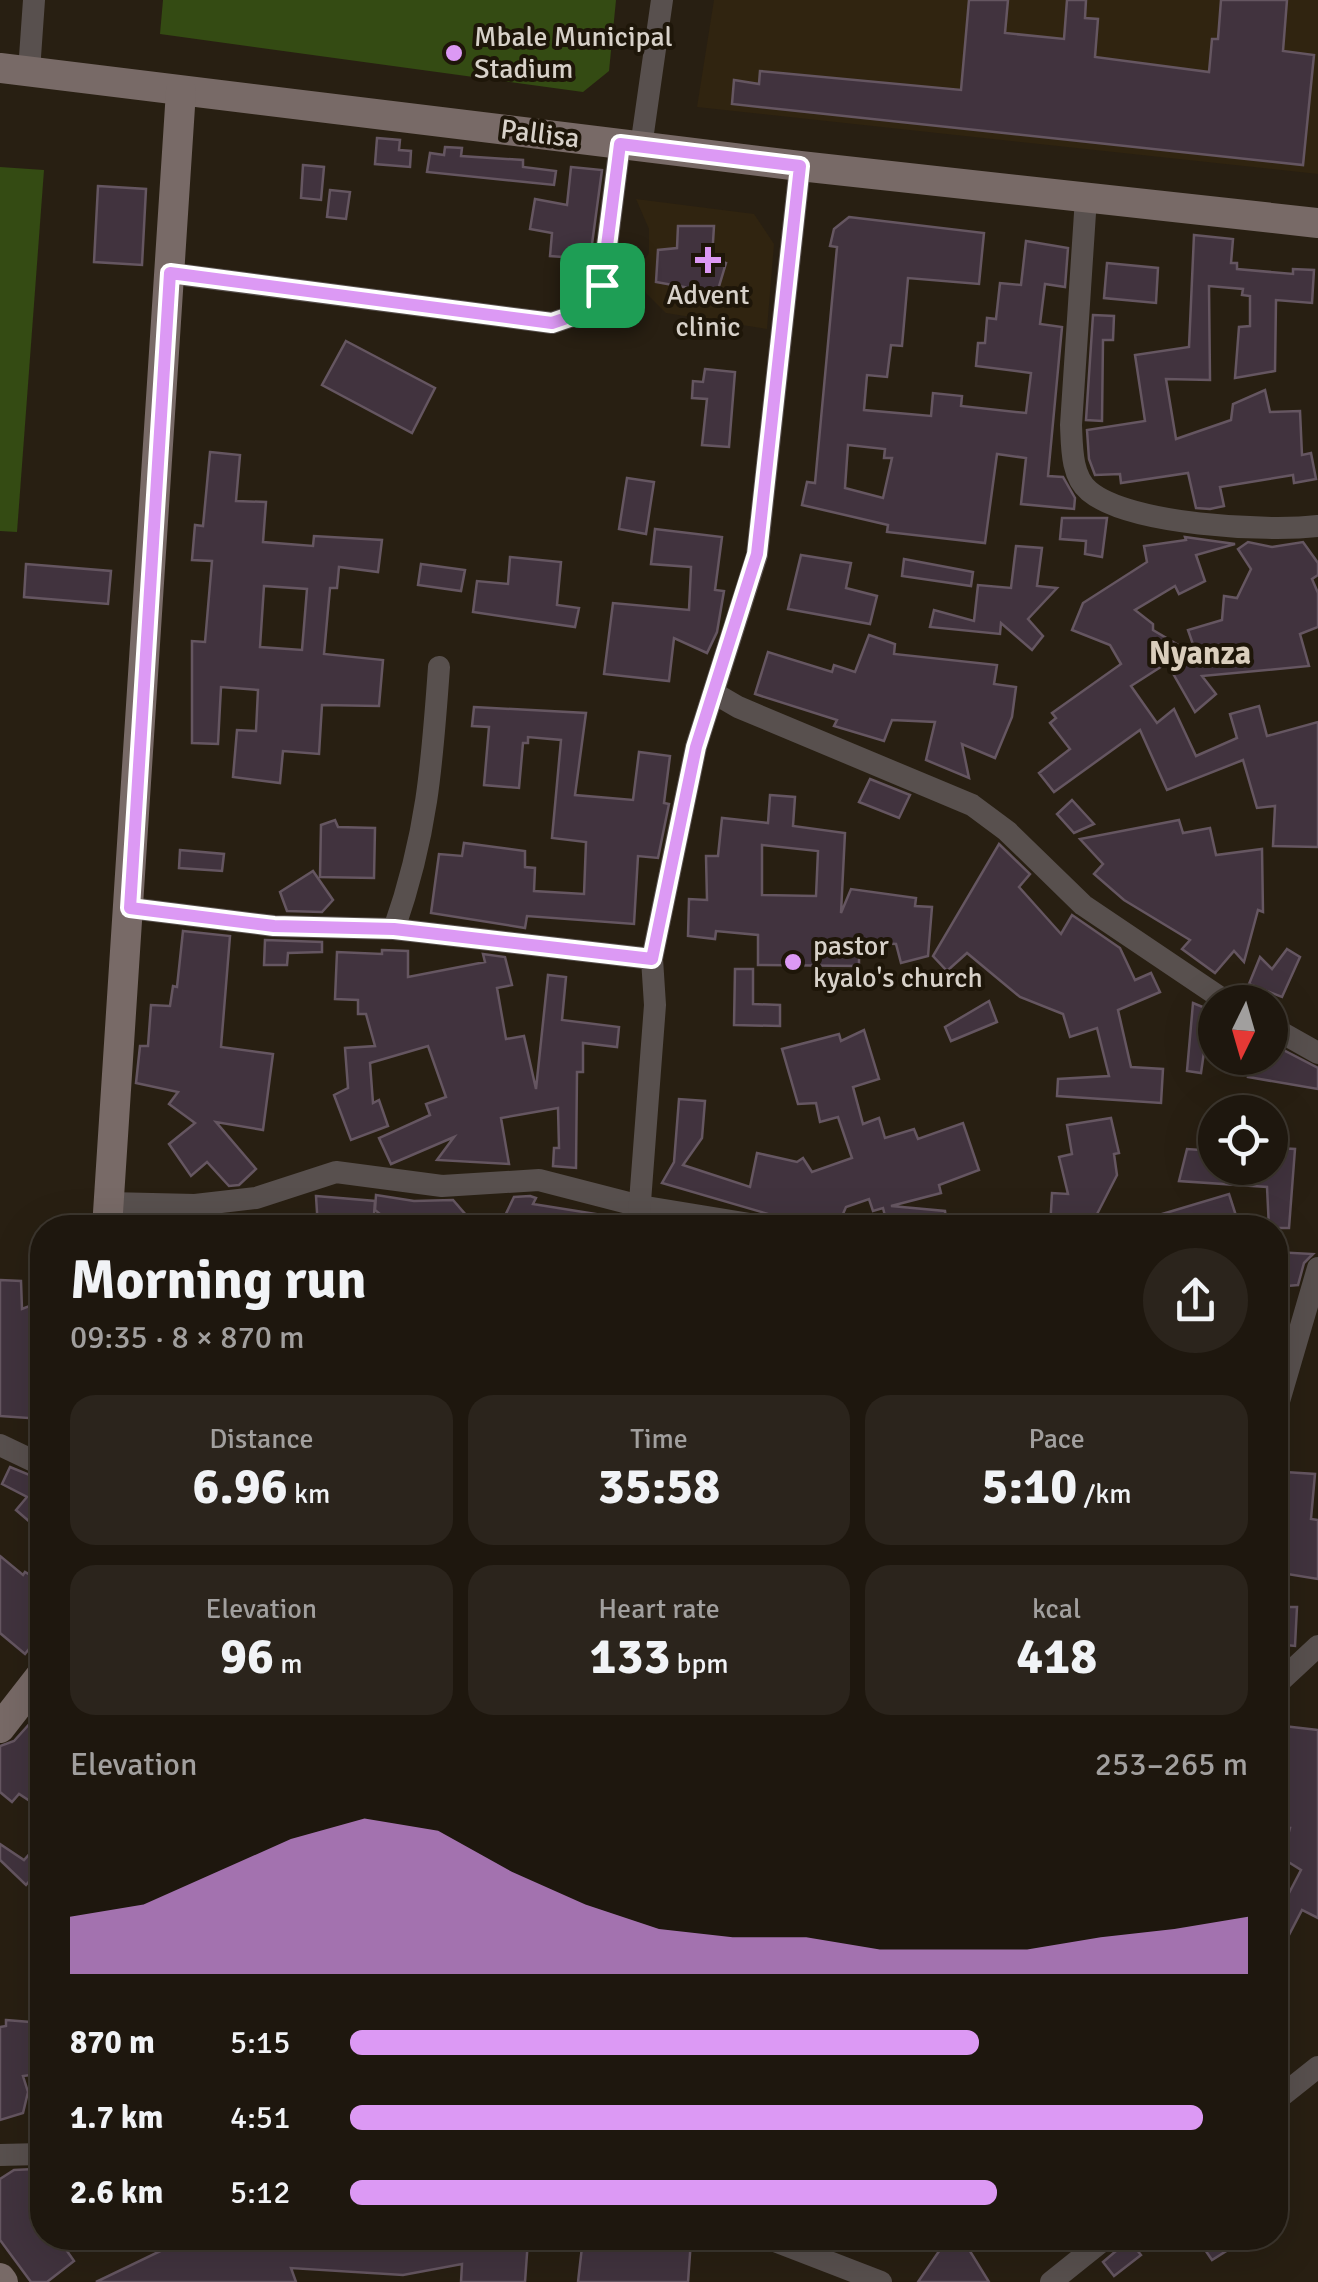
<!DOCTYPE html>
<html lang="en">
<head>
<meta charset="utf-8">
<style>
	:root { --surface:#1e170e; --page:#2b241c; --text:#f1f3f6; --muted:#a19f9e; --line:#3c362e; --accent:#dc99f4 }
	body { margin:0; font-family:Signika,sans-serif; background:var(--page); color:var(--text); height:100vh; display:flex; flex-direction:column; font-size:38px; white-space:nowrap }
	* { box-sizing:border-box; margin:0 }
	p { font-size:32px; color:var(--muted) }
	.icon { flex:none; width:55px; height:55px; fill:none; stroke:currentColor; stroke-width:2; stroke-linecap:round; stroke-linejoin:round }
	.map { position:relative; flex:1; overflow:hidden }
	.details { position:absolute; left:30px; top:1215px; width:1258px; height:1035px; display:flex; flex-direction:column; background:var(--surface); border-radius:40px; box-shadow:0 10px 40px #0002,0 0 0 2px var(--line) }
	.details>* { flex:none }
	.needle { width:65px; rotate:185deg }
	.buttons { position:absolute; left:1198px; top:985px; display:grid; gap:20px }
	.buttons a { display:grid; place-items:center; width:90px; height:90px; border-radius:50%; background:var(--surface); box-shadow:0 10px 40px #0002,0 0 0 2px var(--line); font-size:50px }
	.pin { position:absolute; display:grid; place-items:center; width:85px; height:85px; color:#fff; margin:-42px; border-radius:20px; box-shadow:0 5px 15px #0006 }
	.round { display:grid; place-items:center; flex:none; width:105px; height:105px; border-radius:52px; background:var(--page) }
	.overview { display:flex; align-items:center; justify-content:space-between; height:170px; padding:0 40px }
	h1 { font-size:55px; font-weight:800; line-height:75px }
	.metrics { display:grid; grid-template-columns:repeat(3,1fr); gap:15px; height:170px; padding:10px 40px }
	.metrics div { display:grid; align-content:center; border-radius:25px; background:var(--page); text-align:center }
	.metrics b { font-size:50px; font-weight:800 }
	.metrics small { font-size:28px; font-weight:400 }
	.metrics p { font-size:28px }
	.chart { height:280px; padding:20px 40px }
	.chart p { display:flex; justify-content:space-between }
	.chart svg { width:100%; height:180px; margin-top:10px; fill:var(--accent); opacity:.7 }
	ul { padding:0 40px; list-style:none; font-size:32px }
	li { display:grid; grid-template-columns:160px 120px 1fr; align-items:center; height:75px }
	li i { height:25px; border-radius:12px; background:var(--accent) }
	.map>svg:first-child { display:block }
	.built { fill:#302410 }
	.green { fill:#344b13 }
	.building { fill:#41333e; stroke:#655661; stroke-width:2.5; fill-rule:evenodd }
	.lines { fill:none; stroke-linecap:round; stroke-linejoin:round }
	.street { stroke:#58504e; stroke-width:22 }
	.secondary { stroke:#786a67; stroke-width:30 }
	.route-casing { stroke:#fff; stroke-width:20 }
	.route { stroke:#dc99f4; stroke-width:12 }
	.poi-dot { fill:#dc99f4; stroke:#1e1609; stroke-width:4 }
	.labels { text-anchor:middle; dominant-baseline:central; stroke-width:8; stroke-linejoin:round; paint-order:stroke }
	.poi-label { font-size:28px; fill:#d7d1c9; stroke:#1e1609; text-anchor:start }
	.street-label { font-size:28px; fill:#d7d1c9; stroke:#1e1609 }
	.quarter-label { font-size:32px; font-weight:bold; fill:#dacebd; stroke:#1e1609 }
</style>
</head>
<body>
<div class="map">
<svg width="1318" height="2282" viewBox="0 0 1318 2282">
	<rect width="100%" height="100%" fill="#281f12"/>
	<g class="built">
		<polygon points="714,0 1318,0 1318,174 697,107"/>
		<polygon points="636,199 754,214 774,244 767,329 666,313 646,293 639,268 649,253 649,229"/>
	</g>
	<g class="green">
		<polygon points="163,0 616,0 609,71 583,92 160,34"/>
		<polygon points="0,167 44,170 17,532 0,531"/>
	</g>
	<g class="building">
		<polygon points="969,0 1008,0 1005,33 1064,39 1067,0 1086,0 1085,18 1098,19 1095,57 1209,72 1212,39 1218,39 1221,0 1287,0 1283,51 1314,55 1303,165 732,104 734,80 759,84 760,71 961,90"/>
		<polygon points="377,138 400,140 399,150 411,151 410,167 375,164"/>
		<polygon points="445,147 462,148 461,156 523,160 523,167 556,171 554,185 427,172 430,153 444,155"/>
		<polygon points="303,165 324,167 321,200 301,198"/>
		<polygon points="571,167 602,170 590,259 550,256 552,233 530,229 535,199 567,205"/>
		<polygon points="98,186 146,189 142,265 94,262"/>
		<polygon points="330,190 350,192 346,219 327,217"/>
		<path d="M849,217L984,233L979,284L908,278L902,346L891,345L887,377L867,375L864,410L931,416L933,393L962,396L961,406L1026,413L1031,373L976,366L978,343H985L987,318L996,319L1000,283L1021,285L1026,241L1068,248L1065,287L1045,284L1040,324L1062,327L1048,476L1063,477L1075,498L1074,509L1021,504L1026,458L997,454L985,543L887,532L888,525L802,505L807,482L815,483L837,247L830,246L834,229ZM848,445L885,449L884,458H892L883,498L845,488Z"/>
		<polygon points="678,226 714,226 712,258 726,263 717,293 656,282 658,250 677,248"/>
		<polygon points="1194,235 1233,239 1231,263 1237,263 1237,269 1293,274 1293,269 1314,270 1312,303 1276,300 1275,371 1235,378 1239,327 1250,326 1250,296 1242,295 1243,289 1209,286 1210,380 1166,379 1176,439 1231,420 1233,404 1265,390 1270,412 1300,411 1302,455 1311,453 1316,479 1294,483 1293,475 1220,487 1224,506 1210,509 1196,508 1188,473 1121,483 1120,474 1095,475 1089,459 1087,430 1145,421 1135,355 1189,347"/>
		<polygon points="1107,263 1158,268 1156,303 1104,298"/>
		<polygon points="1093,315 1114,316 1113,340 1103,340 1102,421 1086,420"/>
		<polygon points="346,341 435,388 412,433 322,385"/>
		<polygon points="705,369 735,372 729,447 702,445 707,399 692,398 693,381 703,382"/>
		<path d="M210,452L240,455L236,501L266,502L263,542L313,546L314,536L382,540L378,572L339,567L337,588H330L324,654L383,660L379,706L322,705L319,754L283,751L280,783L233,777L237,730L256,731L258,690L221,687L218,744L192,743V641L205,642L212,561L192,560L195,525L203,526ZM264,586L307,589L302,650L260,647Z"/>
		<polygon points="627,478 654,482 646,534 619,529"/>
		<polygon points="1062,518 1107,518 1102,557 1085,554 1086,541 1060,539"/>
		<polygon points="655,529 722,537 715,590 724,591 717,632 707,653 674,638 669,681 604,674 613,603 689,610 691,567 651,564"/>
		<polygon points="1185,537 1235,544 1196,555 1205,581 1179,594 1175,586 1135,610 1153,624 1153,630 1197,656 1188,630 1222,620 1224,596 1237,598 1251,569 1238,549 1248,542 1272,547 1303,542 1318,563 1318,575 1312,579 1318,593 1318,627 1300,634 1309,666 1202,676 1216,694 1195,712 1167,663 1131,686 1157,723 1174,709 1196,756 1237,738 1230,714 1259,706 1267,736 1318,722 1318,847 1273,846 1275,806 1257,808 1243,760 1167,790 1140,730 1054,792 1039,773 1070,749 1050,723 1056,718 1052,713 1121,664 1110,645 1072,630 1083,603 1147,562 1144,546 1186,540"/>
		<polygon points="1016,546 1042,548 1037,586 1057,588 1028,619 1043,636 1032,650 1001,623 1000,634 930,627 934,610 974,621 978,585 1011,588"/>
		<polygon points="801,555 851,563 846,588 877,596 870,624 788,609"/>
		<polygon points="510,557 561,562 557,605 579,608 575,627 473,612 477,581 508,584"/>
		<polygon points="904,559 973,572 971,586 902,576"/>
		<polygon points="26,564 111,571 108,604 24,597"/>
		<polygon points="421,564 465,570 461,591 418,585"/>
		<polygon points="869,635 895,644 894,654 997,665 994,684 1016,687 1012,717 995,758 962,744 969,778 926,760 935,722 892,720 884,741 834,726 837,720 755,694 768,652 832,672 834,665 855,672"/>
		<polygon points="474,707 586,713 575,795 633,800 639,752 670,756 664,803 669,804 658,858 638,856 634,924 527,916 525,928 431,913 439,854 462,856 464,843 525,851 525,867 535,868 534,891 584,894 586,842 552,838 561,740 528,737 528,743 523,743 519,788 484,785 489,727 472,726"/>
		<polygon points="870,779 910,795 899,818 859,802"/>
		<path d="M770,795L795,797L793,826L845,833L841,913L851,889L916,898L915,906L932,907L928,956L901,963L896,944L859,942V966L758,965V935L716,931L715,939L688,936L689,899L707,900L706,856H718L722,818L768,823ZM762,845L818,851L816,896L762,895Z"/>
		<polygon points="1072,800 1094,824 1074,833 1057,814"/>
		<polygon points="335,820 338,827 375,828 374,878 320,877 321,825"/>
		<polygon points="1179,820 1183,833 1210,828 1216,855 1262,849 1263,912 1258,910 1244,962 1234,951 1215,973 1182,949 1190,940 1124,900 1094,874 1103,864 1080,839"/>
		<polygon points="999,844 1030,874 1019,887 1061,934 1072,915 1120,948 1135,980 1151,973 1160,992 1118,1010 1131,1067 1163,1069 1161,1103 1057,1096 1058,1079 1109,1076 1097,1028 1070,1037 1063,1014 1020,997 967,953 947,971 933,956"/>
		<polygon points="180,850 224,854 222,871 179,868"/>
		<polygon points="313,871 333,900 322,912 287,911 280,892"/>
		<polygon points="183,931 230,936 221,1047 273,1054 263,1130 216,1122 256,1169 239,1185 229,1186 207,1162 191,1176 169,1144 195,1123 169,1104 178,1092 136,1083 140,1046 148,1046 151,1005 170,1006 173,986 177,987"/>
		<polygon points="265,940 322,942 322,952 288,953 287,965 264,965"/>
		<polygon points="1287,949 1300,957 1282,997 1249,984 1260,957 1272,969"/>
		<polygon points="382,950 408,951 408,977 485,962 483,954 505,957 512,985 497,988 506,1039 524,1036 536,1089 548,975 566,977 562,1020 619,1027 617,1047 583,1043 583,1072 577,1072 576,1168 553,1166 554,1148 559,1148 558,1108 501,1118 509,1164 437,1160 454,1137 391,1164 379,1138 430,1115 426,1104 446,1097 428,1046 370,1063 373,1103 379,1100 388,1126 351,1140 334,1095 348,1088 345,1048 375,1046 366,1014 358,1014 358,1000 335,999 337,952 382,954"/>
		<polygon points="735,969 753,969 753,1004 780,1005 780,1026 734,1025"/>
		<polygon points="989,1001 997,1022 951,1041 945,1027"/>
		<polygon points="1193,1003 1215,1012 1215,1037 1207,1031 1201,1073 1187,1071"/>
		<polygon points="864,1030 879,1079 853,1087 863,1124 879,1118 885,1138 914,1129 918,1139 963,1123 979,1170 939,1185 941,1193 891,1206 945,1211 947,1228 923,1228 922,1219 888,1228 883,1208 873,1211 869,1199 846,1207 837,1228 816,1228 662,1183 674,1162 679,1099 705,1101 702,1138 683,1165 750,1187 757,1153 797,1162 803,1158 812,1172 852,1158 838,1117 820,1122 816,1103 798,1104 782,1049 839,1034 841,1041"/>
		<polygon points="1270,1043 1318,1068 1318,1089 1248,1077 1252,1058 1270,1058"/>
		<polygon points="1111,1118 1119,1153 1114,1154 1117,1175 1094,1220 1050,1228 1052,1193 1068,1194 1059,1157 1072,1154 1067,1125"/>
		<polygon points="1277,1148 1295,1149 1289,1228 1269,1228 1267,1187 1179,1181 1187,1149 1215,1151 1215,1168 1277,1168"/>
		<polygon points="1229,1194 1240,1228 1132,1228 1132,1223"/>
		<polygon points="376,1195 414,1201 453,1200 466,1215 452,1228 397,1228 375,1210"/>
		<polygon points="316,1196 375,1201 373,1228 318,1228"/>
		<polygon points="530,1196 536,1198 533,1204 621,1218 620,1228 548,1228 535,1218 529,1228 499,1228 514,1197"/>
		<polygon points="1275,1252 1313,1254 1304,1263 1298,1285 1275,1287"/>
		<polygon points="0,1280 21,1281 22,1309 42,1301 42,1419 0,1416"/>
		<polygon points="10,1467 42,1480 42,1510 31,1523 16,1510 27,1497 2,1484"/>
		<polygon points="1285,1472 1315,1474 1311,1519 1318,1520 1318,1579 1275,1572"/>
		<polygon points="0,1556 23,1575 25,1572 42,1582 42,1615 31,1635 36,1640 25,1654 0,1633"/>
		<polygon points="1275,1607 1297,1607 1295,1646 1275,1644"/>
		<polygon points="42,1710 42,1809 19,1794 12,1802 0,1792 0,1746 14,1741"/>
		<polygon points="1275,1725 1318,1730 1318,1918 1302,1910 1275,1962 1275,1920 1301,1870 1282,1858 1290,1828 1275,1827"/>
		<polygon points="42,1840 42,1887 32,1878 26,1885 0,1860 0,1844 24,1860"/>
		<polygon points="6,2020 30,2022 31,2075 23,2076 28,2092 23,2113 0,2120 0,2027 6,2026"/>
		<polygon points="34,2169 42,2182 42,2195 33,2200 42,2215 42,2238 58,2238 74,2261 47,2282 31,2282 0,2240 0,2179 14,2170"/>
		<polygon points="172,2238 495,2238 528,2240 525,2282 461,2282 462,2264 403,2275 291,2268 296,2282 96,2282 173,2245"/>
		<polygon points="583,2238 691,2240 688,2282 578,2282"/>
		<polygon points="948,2238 979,2238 968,2248 989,2282 918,2282"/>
		<polygon points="1197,2238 1247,2238 1212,2260"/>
		<polygon points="1129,2240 1141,2255 1114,2276 1103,2262"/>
	</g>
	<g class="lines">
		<g class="street">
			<polyline points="29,71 34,0"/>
			<polyline points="641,147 662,0"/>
			<path d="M1086,198L1071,425C1072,446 1071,476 1089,491C1129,525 1267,532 1318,526"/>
			<polyline points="169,273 552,323 584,312 602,285 620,144"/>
			<polyline points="714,693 738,707 972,805 1007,831 1083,905 1227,1002"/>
			<polyline points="130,908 274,926 394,929 652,959"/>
			<path d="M394,929C427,835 432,766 439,667"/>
			<polyline points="1270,1026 1318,1053"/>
			<polyline points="109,1203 195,1205 256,1198 336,1172 442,1186 539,1180 640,1206 773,1228"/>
			<polyline points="638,1228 655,1005 652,959 696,747 757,555 800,166"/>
			<polyline points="1275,1415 1318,1268"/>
			<polyline points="0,1445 42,1465"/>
			<polyline points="1275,1686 1318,1646"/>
			<polyline points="1275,2101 1318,2067"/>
			<polyline points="0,2155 42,2154"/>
			<polyline points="767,2238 881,2282"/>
			<polyline points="1051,2282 1106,2238"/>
		</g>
		<g class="secondary">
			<polyline points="0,68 800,166 1318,223"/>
			<polyline points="107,1228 181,91"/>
			<polyline points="0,1728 42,1674"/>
			<polyline points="0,2278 3,2282"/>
		</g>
	</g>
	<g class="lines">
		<g class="route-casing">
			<polygon id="route" points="620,144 800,166 757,554 696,747 652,959 394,929 274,926 130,908 170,273 552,323 584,312 602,285"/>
		</g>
		<use href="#route" class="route"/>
	</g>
	<g class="poi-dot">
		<circle cx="454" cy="53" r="10"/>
		<path d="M703 245h10v10h10v10h-10v10h-10v-10h-10v-10h10z"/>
		<circle cx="793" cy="962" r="10"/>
	</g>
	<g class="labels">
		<g class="poi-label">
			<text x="474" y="37">Mbale Municipal<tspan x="474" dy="32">Stadium</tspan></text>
			<text x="708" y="295" text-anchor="middle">Advent<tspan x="708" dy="32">clinic</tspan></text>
			<text x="813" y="946">pastor<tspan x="813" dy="32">kyalo's church</tspan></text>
		</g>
		<g class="street-label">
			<text transform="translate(540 134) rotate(7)">Pallisa</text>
		</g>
		<g class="quarter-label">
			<text x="1200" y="653">Nyanza</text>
		</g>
	</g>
</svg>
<div class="buttons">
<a><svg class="needle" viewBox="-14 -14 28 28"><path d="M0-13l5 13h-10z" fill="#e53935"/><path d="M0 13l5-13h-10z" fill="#a19f9e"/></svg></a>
<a><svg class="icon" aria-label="locate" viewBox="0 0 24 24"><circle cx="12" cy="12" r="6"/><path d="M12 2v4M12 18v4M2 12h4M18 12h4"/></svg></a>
</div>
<div class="pin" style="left:602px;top:285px;background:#1e9e55"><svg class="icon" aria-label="arrive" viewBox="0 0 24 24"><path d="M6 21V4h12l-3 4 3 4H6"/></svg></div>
<section class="details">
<div class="overview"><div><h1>Morning run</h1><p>09:35 · 8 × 870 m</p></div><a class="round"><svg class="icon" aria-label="share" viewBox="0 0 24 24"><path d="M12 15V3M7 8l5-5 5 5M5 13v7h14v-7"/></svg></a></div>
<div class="metrics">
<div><p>Distance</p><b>6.96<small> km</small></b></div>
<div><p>Time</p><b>35:58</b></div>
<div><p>Pace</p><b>5:10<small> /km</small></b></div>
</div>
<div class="metrics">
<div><p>Elevation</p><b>96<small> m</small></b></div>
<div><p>Heart rate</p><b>133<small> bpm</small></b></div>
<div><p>kcal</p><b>418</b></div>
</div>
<div class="chart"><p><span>Elevation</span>253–265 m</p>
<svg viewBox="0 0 160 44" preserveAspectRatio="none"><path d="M0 44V30L10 27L20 19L30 11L40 6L50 9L60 19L70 27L80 33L90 35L100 35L110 38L120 38L130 38L140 35L150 33L160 30V44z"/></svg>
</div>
<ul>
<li><b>870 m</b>5:15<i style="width:70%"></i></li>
<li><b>1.7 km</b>4:51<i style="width:95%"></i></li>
<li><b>2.6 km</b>5:12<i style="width:72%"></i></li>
</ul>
</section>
</div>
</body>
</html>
